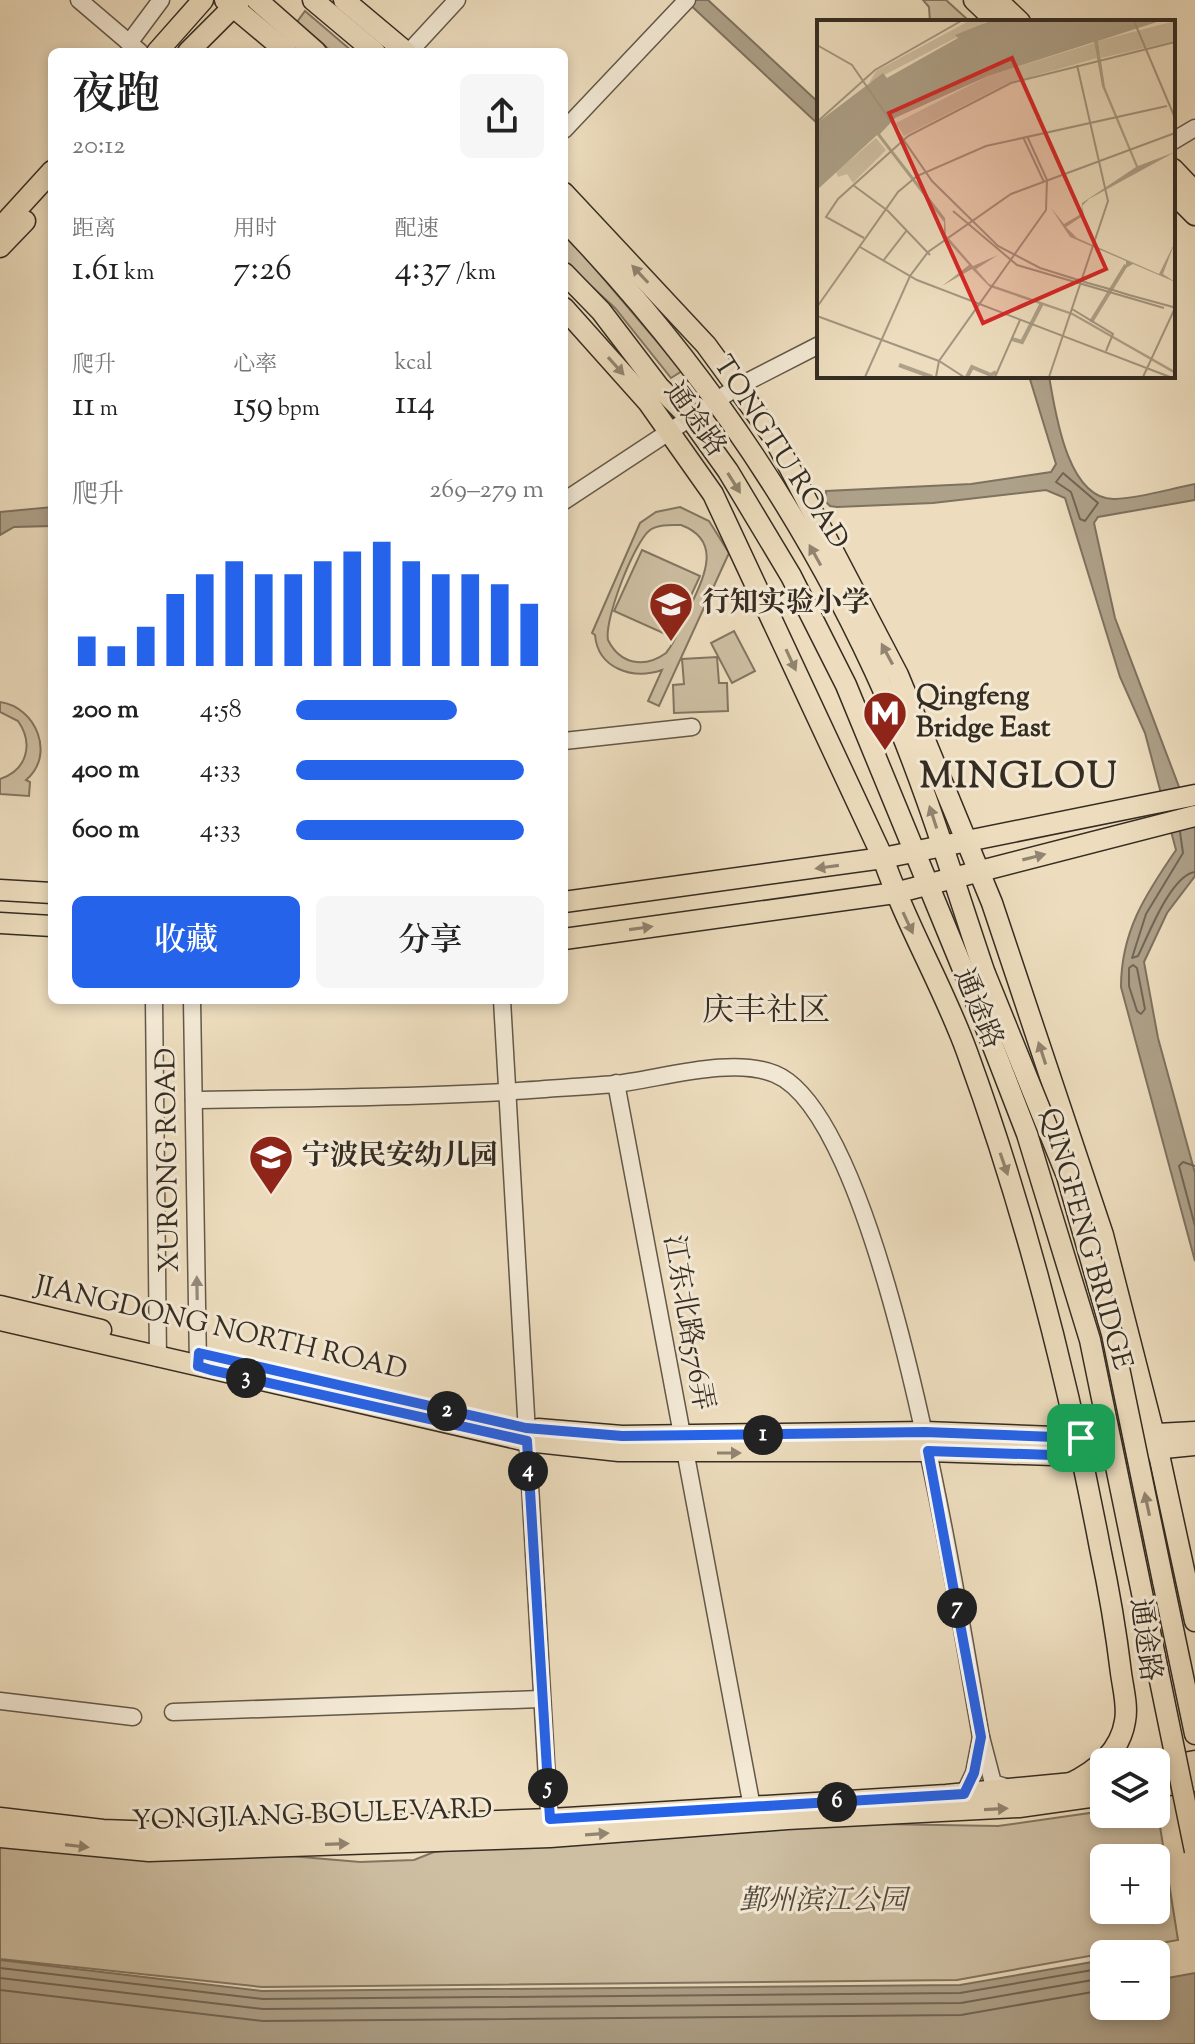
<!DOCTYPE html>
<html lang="zh">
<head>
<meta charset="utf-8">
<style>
	:root { --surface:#fff; --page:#f6f6f6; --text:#222; --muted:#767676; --accent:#2563eb }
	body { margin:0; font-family:"Sorts Mill Goudy","Noto Serif SC",serif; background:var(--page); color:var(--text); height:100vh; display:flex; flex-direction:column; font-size:30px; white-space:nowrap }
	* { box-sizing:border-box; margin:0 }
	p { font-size:26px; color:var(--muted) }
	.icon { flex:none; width:44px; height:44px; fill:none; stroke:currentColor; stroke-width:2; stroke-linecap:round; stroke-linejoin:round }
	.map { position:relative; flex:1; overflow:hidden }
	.drawer { position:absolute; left:48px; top:48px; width:520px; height:956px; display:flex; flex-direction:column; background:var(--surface); border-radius:12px; box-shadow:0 4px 12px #0003 }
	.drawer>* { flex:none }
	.buttons { position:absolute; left:1090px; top:1748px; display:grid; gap:16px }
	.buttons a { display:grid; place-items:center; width:80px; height:80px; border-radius:12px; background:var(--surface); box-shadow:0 4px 12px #0003; font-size:40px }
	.pin { position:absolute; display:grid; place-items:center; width:68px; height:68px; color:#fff; margin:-34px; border-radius:16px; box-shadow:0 4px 12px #0006 }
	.km { position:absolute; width:40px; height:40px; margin:-20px; border-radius:50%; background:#222; color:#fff; font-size:22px; line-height:40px; text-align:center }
	.round { display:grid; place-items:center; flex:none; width:84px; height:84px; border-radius:12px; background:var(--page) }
	.headline { display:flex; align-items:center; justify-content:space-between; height:136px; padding:0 24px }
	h1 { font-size:44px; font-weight:600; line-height:60px }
	.metrics { display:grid; grid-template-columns:repeat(3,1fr); gap:12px; height:136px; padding:8px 24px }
	.metrics div { display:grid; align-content:center }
	.metrics b { font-size:34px; font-weight:600 }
	.metrics small { font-size:22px; font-weight:400 }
	.metrics p { font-size:22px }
	.chart { height:224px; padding:16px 24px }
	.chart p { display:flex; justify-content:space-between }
	.chart svg { width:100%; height:144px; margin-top:8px; stroke:var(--accent); stroke-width:6 }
	.cta { display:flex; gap:16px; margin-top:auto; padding:16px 24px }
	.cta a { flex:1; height:92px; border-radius:12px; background:var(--accent); color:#fff; font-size:32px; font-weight:600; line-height:92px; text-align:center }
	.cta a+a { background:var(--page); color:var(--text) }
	ul { padding:0 24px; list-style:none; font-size:26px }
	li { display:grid; grid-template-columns:128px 96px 1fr; align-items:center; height:60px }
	li i { height:20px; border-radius:10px; background:var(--accent) }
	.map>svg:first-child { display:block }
	.green { fill:#cebfa3; stroke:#827662; stroke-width:2; fill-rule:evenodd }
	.water { fill:#aea189; stroke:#7e7260; stroke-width:2 }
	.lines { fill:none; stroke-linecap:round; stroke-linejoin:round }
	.shore { stroke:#726656; stroke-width:2 }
	.minor-casing { stroke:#635849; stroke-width:19 }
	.major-casing { stroke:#352c22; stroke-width:23 }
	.minor { stroke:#f3e9d5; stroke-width:16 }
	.major { stroke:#edddbe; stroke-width:20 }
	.major-bridge-casing { stroke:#352c22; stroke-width:23; stroke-linecap:butt }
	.major-bridge { stroke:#edddbe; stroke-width:20 }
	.oneway { fill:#918470 }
	.oneway2 { fill:#948a7c }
	.route-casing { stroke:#fff; stroke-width:16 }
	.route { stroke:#2563eb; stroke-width:10 }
	.labels { text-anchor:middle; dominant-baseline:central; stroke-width:6; stroke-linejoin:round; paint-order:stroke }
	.street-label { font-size:28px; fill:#352c22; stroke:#f3e9d5 }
	.poi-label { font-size:28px; font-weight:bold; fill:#352c22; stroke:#f3e9d5; text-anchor:start }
	.park-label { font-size:28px; font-style:italic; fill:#54493c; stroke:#f3e9d5 }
	.quarter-label { font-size:32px; fill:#352c22; stroke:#f3e9d5 }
	.district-label { font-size:36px; font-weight:bold; letter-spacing:2px; fill:#352c22; stroke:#f3e9d5 }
	.inset-river { fill:none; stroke:#aea189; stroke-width:4 }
	.inset-road { fill:none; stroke:#a39680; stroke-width:2 }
	.view { fill:#d62828; fill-opacity:0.15; stroke:#d62828; stroke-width:4 }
	.inset-edge { fill:none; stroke:#352c22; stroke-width:4 }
</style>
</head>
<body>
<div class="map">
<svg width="1195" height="2044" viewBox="0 0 1195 2044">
	<rect width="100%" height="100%" fill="#edddbe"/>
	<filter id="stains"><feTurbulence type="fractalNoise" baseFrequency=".0025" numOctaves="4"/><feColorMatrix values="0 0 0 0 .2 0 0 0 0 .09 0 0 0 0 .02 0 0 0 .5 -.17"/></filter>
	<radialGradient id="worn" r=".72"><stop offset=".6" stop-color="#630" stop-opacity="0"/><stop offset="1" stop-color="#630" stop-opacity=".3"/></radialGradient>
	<g class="green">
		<polygon points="923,0 946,0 967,19 964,22 930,22 929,7"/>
		<polygon points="305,11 353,52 332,52 297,22"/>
		<polygon points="564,232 682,371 671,378 615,308 564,261"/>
		<path d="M680,507L709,521L729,553L659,706L648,701L662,670C633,680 598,669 595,635L592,633L640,523L656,512ZM681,525C724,541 703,579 689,609C682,623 676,641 666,653C644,669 620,664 608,640C604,620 634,542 650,530C659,524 671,525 681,525Z"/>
		<polygon points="642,550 700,576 672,637 614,611"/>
		<polygon points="734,631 755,671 732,683 711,643"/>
		<polygon points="717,657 719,683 727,683 728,711 674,713 673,685 684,684 682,659"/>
		<path d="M0,702C36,707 56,755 26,780L30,782L29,796L0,794V779C27,770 34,744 18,721L0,712Z"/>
		<path d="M1156,1801L1178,1940L957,1980L262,1987L0,1959V1843L143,1859L290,1856L360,1862L414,1860L434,1852L467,1848L693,1836L820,1823L998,1826L1104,1811V1814H1156ZM1104,1858H1156V1910H1104Z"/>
	</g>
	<g class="water">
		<polygon points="685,0 708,0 819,103 819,125"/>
		<path d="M1029,376H1049C1055,410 1067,501 1115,499C1141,498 1169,489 1195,484V500L1098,517L1094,523L1115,618L1195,829V876L1167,913L1144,962L1158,1038L1195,1173V1261L1121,987C1121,932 1145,895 1176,850L1145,733L1120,677L1065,498L1046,490L933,503L837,507L830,506L825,501L826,491L971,484L1051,472L1056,464Z"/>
		<polygon points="52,507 52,526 14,527 0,535 0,512"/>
		<polygon points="1155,1950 1162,1979 1195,1973 1195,2044 0,2044 0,1960 262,1991 960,1985 1104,1960 1104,2006 1156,2006 1156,1954 1135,1954"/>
	</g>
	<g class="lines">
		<g class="shore">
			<polygon points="1063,473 1098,503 1085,521 1080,519 1071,492 1056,482"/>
			<path d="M1180,832L1183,853L1146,914L1132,958L1138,956C1148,936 1171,875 1195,872"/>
			<polygon points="1133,965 1137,968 1145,1009 1141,1014 1137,1011 1129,986 1129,968"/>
			<polyline points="1195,1166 1183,1162 1179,1166 1195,1226"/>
			<polyline points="0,1968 263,1999 960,1993 1104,1968"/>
			<polyline points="0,1978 263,2009 961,2003 1104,1978"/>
			<polyline points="0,1990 263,2021 961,2015 1104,1990"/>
		</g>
		<g class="minor-casing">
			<g id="minor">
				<polyline points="79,0 140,52"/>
				<polyline points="129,43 161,0"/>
				<polyline points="409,52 457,0"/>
				<polyline points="564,130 687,0"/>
				<polyline points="1173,141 1195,128"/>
				<polyline points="564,501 737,387 819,345"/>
				<polyline points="564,741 692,727"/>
				<polyline points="154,1000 158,1358"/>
				<polyline points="192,1000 198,1366"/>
				<polyline points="502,1000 550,1831"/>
				<polyline points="616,1083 752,1807"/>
				<path d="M194,1100C298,1098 401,1098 505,1092C541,1089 578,1087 615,1084C660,1079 732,1056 775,1074C885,1119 959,1616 981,1737"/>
				<polyline points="0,1701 133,1717"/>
				<polyline points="173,1712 540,1699"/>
				<polyline points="964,1794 974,1773 981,1737 993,1783 1012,1789"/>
			</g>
		</g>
		<g class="major-casing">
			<g id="major">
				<polyline points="225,0 287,52"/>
				<polyline points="257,0 316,52"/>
				<polyline points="313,0 375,52"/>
				<polyline points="344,0 406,52"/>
				<polyline points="974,0 997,22"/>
				<polyline points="997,0 1020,22"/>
				<polyline points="157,52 203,0"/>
				<polyline points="188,52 240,0"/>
				<polyline points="1173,169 1195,192"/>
				<polyline points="564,193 706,345 774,438 898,675 992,903 1103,1235 1158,1450 1195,1621"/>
				<polyline points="1173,193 1195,215"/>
				<path d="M564,220C698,359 808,520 886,696C925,785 953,879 984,971"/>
				<polyline points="0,228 52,171"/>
				<polyline points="0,247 25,221"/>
				<polyline points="564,273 601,311 659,387 690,418 728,471 791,576 846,685 967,979"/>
				<path d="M564,308L648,402L713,494L883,858C906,925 943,986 967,1052C1026,1214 1068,1379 1100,1548C1109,1590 1116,1631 1121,1673C1123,1688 1128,1706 1125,1721C1120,1753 1095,1772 1067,1785"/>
				<polyline points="0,890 52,893"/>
				<polyline points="564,902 883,858 1195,795"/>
				<polyline points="0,923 52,926"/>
				<polyline points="564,939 895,893 1195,816"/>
				<polyline points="0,1306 101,1330"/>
				<polyline points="0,1320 527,1441 619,1451 928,1451 1083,1456 1195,1445"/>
				<polyline points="538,1429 622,1436 925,1432 1081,1438 1195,1432"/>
				<polyline points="1163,1581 1195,1734"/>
				<polyline points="1156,1768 1195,1761"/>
				<polyline points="1156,1787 1195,1781"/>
				<polyline points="0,1818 103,1830 186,1833 550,1819 946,1795 1104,1780"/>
				<polyline points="0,1837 149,1851 550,1837 787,1819 1019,1807 1104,1795"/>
			</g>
		</g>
		<use href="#minor" class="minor"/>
		<use href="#major" class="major"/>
		<g class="major-bridge-casing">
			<g id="major-bridge">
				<polyline points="984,971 1067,1176 1112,1334 1163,1581"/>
				<polyline points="967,979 1027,1134 1090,1340 1195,1851"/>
			</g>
		</g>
		<use href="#major-bridge" class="major-bridge"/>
	</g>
	<defs><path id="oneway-solid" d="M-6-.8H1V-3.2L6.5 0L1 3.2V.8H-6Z" transform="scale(2)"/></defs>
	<g class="oneway">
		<use href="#oneway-solid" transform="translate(640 274) rotate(-133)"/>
		<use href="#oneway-solid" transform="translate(616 366) rotate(48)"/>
		<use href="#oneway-solid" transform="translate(734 483) rotate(58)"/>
		<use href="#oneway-solid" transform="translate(815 555) rotate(-119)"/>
		<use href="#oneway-solid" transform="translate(887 654) rotate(-118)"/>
		<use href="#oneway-solid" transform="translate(791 660) rotate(65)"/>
		<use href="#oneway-solid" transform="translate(933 817) rotate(-108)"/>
		<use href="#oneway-solid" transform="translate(1034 857) rotate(-14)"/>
		<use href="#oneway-solid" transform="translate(827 867) rotate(172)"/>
		<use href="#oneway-solid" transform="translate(908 923) rotate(65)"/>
		<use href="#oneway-solid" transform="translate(641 928) rotate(-8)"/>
		<use href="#oneway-solid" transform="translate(1042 1053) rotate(-108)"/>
		<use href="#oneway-solid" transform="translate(1004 1164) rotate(71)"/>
		<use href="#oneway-solid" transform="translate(729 1453)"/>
		<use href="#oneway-solid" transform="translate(1147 1504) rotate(-102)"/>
		<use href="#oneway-solid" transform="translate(996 1809) rotate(-3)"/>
		<use href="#oneway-solid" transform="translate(597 1834) rotate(-4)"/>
		<use href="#oneway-solid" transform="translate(337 1844) rotate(-2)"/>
		<use href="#oneway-solid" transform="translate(77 1846) rotate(7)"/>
	</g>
	<use class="oneway2" href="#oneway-solid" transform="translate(197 1288) rotate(-91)"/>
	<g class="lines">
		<g class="route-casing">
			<polygon id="route" points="199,1353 526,1428 622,1436 925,1432 1081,1438 1083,1456 928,1451 981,1737 974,1773 964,1794 550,1819 527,1441 211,1370 198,1366"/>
		</g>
		<use href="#route" class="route"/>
	</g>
	<defs>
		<g id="school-pin" transform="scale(2.3)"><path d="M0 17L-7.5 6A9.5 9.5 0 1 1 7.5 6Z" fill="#8f2418" stroke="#f3e9d5"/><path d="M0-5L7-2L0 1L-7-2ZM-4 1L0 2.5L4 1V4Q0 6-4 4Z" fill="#fff"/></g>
		<g id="metro-pin" transform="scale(2.3)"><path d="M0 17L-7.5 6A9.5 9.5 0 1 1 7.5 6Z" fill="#8f2418" stroke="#f3e9d5"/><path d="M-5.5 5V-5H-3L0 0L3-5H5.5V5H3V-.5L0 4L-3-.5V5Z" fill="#fff"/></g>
	</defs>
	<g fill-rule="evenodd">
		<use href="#school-pin" x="671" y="604"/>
		<use href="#metro-pin" x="885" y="713"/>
		<use href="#school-pin" x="271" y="1157"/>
	</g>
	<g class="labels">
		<g class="street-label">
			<text transform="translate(694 420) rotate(54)">通途路</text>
			<text transform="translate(780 453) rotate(57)">TONGTU ROAD</text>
			<text transform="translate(977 1009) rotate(67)">通途路</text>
			<text transform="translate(169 1160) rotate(-91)">XURONG ROAD</text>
			<text transform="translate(1085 1239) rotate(74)">QINGFENG BRIDGE</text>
			<text transform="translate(687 1323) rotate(80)">江东北路576弄</text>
			<text transform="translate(221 1329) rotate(13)">JIANGDONG NORTH ROAD</text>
			<text transform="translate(1144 1640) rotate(82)">通途路</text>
			<text transform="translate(312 1816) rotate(-2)">YONGJIANG BOULEVARD</text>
		</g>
		<g class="poi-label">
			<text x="702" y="604">行知实验小学</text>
			<text x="916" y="697">Qingfeng<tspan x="916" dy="32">Bridge East</tspan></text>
			<text x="302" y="1157">宁波民安幼儿园</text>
		</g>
		<g class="park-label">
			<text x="823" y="1902">鄞州滨江公园</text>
		</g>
		<g class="quarter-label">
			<text x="766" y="1012">庆丰社区</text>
		</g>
		<g class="district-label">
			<text x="1019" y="778">MINGLOU</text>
		</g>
	</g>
	<g transform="translate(817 20)">
		<rect width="358" height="358" fill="#edddbe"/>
		<path d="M152,1H171L52,63L59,51ZM358,1V21L284,38L281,21ZM277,23L280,38L189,64L87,116L79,103L171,56ZM59,118L69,130L36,163L30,154L21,157L19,152Z" fill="#cebfa3"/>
		<path d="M173,1H343L281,21L288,67L321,146L358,132L272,179L265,186L267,195L249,207L260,218L342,254L358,222L346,254L358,262L316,244L309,248V241L253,217L234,188L247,204L264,194L265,183L319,147L285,66L277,22L171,56L78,98L63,114L128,198L129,215L156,246L181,235L159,249L172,264L256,293L358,351V354L255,295L173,267L155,249L125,266L152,245L127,217V202L60,115L0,170V103L66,53L70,58L141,18L138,15Z" fill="#aea189"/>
		<path class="inset-river" d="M274,302L309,245M195,319L205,322L225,283M82,345L115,357M150,357L155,347L174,355L179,352"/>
		<path class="inset-road" d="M317,1L358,98M0,25L35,45L115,161L181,226L223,248L271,263L296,270L312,275L356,287L358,288L326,357M0,102L58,50L144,1M206,117L227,162M36,165L71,191L113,235M136,191L200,245L347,288M47,218L9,197L21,179L91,116L194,63L358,22M43,227L100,260L353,357M66,241L90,210M0,287L81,172L100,156L169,126L350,86M255,289L296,314L289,331M0,296L122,341L147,357M48,357L93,256L111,232L194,174L358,113M119,357L122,341L229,190L230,160L210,116M178,357L203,300M232,357L291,181L260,45"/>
		<path class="view" d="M195,38L289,249L166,303L72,93Z"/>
		<rect width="358" height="358" class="inset-edge"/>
	</g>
	<rect width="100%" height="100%" filter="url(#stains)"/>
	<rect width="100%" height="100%" fill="url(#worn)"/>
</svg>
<div class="buttons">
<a><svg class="icon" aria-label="layers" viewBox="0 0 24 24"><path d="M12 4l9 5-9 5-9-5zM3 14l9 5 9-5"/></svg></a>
<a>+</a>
<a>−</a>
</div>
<div class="pin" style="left:1081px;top:1438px;background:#1e9e55"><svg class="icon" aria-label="arrive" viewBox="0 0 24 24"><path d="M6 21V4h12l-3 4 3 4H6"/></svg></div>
<b class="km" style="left:763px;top:1435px">1</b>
<b class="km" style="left:447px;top:1411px">2</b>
<b class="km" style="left:246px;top:1378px">3</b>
<b class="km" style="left:528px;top:1471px">4</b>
<b class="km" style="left:548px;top:1788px">5</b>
<b class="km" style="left:837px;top:1802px">6</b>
<b class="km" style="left:957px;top:1608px">7</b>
<section class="drawer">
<div class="headline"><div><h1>夜跑</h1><p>20:12</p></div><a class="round"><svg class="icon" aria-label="share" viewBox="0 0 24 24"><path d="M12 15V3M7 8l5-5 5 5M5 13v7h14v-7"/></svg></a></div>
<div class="metrics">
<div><p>距离</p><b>1.61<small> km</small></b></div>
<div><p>用时</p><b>7:26</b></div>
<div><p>配速</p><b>4:37<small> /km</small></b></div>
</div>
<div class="metrics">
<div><p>爬升</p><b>11<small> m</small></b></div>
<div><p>心率</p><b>159<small> bpm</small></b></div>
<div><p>kcal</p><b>114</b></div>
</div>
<div class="chart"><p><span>爬升</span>269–279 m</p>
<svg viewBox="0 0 160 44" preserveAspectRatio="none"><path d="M5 44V35M15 44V38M25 44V32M35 44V22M45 44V16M55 44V12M65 44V16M75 44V16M85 44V12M95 44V9M105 44V6M115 44V12M125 44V16M135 44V16M145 44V19M155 44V25"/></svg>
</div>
<ul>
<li><b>200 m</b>4:58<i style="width:65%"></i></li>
<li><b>400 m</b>4:33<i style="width:92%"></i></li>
<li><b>600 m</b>4:33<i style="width:92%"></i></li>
</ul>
<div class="cta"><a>收藏</a><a>分享</a></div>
</section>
</div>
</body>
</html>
